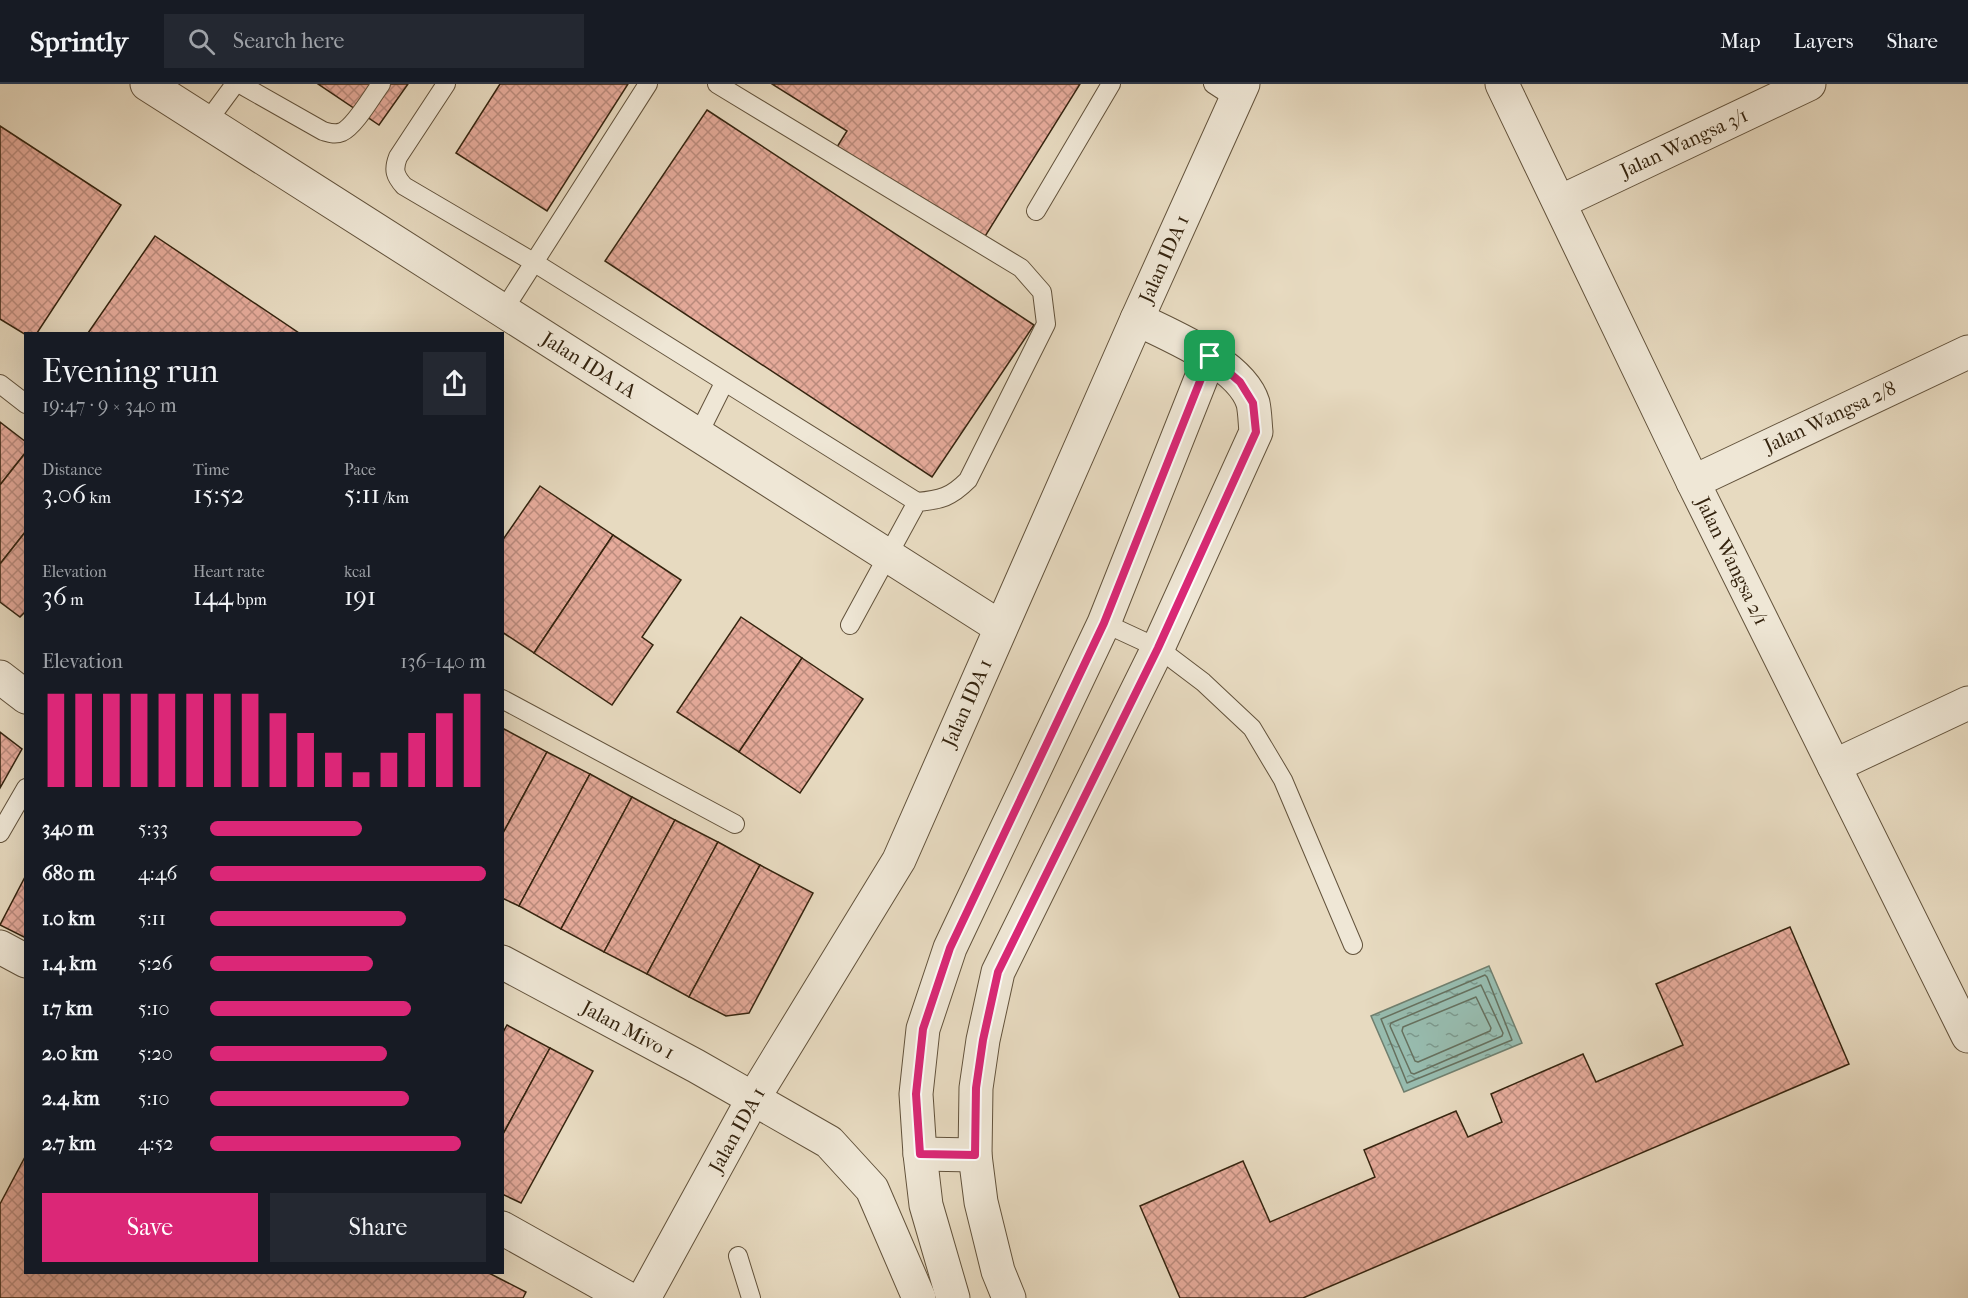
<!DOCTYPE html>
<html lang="en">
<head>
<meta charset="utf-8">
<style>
	:root { --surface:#171b24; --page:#242831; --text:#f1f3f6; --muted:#9ea1a6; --line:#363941; --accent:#db2777 }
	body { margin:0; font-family:"IM FELL French Canon",serif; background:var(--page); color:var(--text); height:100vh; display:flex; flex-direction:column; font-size:22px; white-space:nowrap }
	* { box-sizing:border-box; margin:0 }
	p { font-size:20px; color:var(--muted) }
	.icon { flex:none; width:33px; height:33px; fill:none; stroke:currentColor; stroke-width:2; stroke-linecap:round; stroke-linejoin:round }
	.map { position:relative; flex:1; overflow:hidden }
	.details { position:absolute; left:24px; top:248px; width:480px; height:942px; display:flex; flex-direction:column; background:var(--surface); border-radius:0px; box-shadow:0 6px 24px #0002 }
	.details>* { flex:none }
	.pin { position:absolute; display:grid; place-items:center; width:51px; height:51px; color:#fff; margin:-26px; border-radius:12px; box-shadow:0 3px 9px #0006 }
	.round { display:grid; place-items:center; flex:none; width:63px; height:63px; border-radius:0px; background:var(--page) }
	.summary { display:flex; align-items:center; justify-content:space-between; height:102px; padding:0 18px }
	h1 { font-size:33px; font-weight:600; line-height:45px }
	.metrics { display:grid; grid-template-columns:repeat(3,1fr); gap:9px; height:102px; padding:6px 18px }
	.metrics div { display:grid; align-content:center }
	.metrics b { font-size:26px; font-weight:600 }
	.metrics small { font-size:16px; font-weight:400 }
	.metrics p { font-size:16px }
	.chart { height:168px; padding:12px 18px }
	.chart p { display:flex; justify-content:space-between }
	.chart svg { width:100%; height:108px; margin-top:6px; stroke:var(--accent); stroke-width:6 }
	.primary-button { display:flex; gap:12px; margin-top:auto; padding:12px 18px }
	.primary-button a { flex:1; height:69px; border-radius:0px; background:var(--accent); color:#fff; font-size:24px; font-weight:600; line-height:69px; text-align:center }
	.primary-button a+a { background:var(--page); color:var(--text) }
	ul { padding:0 18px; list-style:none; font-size:20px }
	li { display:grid; grid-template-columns:96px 72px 1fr; align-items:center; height:45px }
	li i { height:15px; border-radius:8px; background:var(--accent) }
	header { display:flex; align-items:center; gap:36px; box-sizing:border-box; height:84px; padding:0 30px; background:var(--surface); border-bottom:2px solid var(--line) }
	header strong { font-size:28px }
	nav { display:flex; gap:33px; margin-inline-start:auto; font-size:21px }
	.search { width:420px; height:54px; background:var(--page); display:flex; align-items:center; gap:15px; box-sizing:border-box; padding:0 21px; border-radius:0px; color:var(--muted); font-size:22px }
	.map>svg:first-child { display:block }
	.water { fill:url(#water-ripples); stroke:#707f6e; stroke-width:1.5 }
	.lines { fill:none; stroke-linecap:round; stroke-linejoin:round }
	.shore { stroke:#66705e; stroke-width:1.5 }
	.building { fill:url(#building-cross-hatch); stroke:#35240f; stroke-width:1.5 }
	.lane-casing { stroke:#62523b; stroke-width:20 }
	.street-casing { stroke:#62523b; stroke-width:35 }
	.lane { stroke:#efe7d6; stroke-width:18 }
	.street { stroke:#efe7d6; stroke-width:33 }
	.route-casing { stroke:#fff; stroke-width:12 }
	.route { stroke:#db2777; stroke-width:8 }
	.labels { text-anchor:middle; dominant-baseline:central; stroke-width:4.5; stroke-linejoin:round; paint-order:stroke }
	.street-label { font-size:20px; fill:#35240f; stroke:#efe7d6 }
</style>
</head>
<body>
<header>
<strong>Sprintly</strong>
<div class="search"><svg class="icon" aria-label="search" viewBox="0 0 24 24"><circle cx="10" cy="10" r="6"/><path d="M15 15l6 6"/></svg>Search here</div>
<nav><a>Map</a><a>Layers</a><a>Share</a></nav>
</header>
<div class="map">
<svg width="1968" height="1214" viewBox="0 0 1968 1214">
	<defs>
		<pattern id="water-ripples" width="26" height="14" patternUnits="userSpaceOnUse" patternTransform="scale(1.5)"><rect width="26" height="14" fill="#97bbae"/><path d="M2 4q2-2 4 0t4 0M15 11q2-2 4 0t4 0" fill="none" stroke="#7c988c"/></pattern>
		<pattern id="building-cross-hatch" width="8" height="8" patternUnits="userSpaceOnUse" patternTransform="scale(1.5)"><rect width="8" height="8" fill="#e6ab9b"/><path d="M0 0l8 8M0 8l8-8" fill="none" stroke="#bb8b7d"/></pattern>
	</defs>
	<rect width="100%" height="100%" fill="#e7dac0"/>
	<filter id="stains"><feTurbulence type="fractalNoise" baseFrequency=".00333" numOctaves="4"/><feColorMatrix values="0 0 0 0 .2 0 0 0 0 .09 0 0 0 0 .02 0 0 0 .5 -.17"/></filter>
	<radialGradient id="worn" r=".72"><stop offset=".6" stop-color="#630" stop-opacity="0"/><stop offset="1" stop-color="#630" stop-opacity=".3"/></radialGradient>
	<polygon class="water" points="1489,882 1522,959 1404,1008 1371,932"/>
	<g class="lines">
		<g class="shore">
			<polygon points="1485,891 1487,893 1512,956 1407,999 1381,935"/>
			<polygon points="1481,901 1503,949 1502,952 1414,990 1411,989 1390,942 1391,939"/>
			<polygon points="1476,913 1491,944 1490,947 1418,978 1415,977 1402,947 1403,943"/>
		</g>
	</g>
	<g class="building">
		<polygon points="318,0 408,0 379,41"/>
		<polygon points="500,0 628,0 547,127 456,69"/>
		<polygon points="772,0 1080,0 979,162 832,71 847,47"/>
		<polygon points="707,26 1034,241 932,393 605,177"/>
		<polygon points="0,42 121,121 37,249 26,249 26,251 0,235"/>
		<polygon points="155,152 299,249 88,249"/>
		<polygon points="0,338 26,358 26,368 0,401"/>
		<polygon points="26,368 26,447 0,480 0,401"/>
		<polygon points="540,402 613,451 534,569 502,548 502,457"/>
		<polygon points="26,447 26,527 20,533 0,518 0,480"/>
		<polygon points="613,451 681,496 642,553 653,561 612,621 534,569"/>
		<polygon points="741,533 802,574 739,668 677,628"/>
		<polygon points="802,574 863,615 800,709 739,668"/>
		<polygon points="504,645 547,668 502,751 502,649"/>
		<polygon points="0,648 22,665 0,704"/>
		<polygon points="547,668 590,690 519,822 502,814 502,751"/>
		<polygon points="590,690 632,713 561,845 519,822"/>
		<polygon points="632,713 675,736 604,868 561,845"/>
		<polygon points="675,736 718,758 647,890 604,868"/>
		<polygon points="718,758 760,781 689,913 647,890"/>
		<polygon points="760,781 813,809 749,929 726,932 689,913"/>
		<polygon points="26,791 26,854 0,841"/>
		<polygon points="1790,843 1849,980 1303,1214 1180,1214 1140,1122 1243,1077 1270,1138 1375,1093 1364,1066 1456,1027 1468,1053 1502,1038 1491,1010 1583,970 1596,998 1683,961 1656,900"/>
		<polygon points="507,941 550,964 502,1052 502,950"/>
		<polygon points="550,964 593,987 521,1119 502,1110 502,1052"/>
		<polygon points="26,1071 26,1188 487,1188 526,1208 523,1214 0,1214 0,1120"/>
	</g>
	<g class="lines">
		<g class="lane-casing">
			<g id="lane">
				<path d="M240,0L323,47C330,49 335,51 342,48C355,42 372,12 381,0"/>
				<path d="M446,0L398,73C393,86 395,92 404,102L535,179L917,418"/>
				<path d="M717,0L1021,184L1042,208L1046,240L968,396C951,413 941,416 917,418L850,541"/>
				<polyline points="1213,0 1236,15"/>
				<polyline points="207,38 235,0"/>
				<polyline points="1036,127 1111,0"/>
				<polyline points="503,227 648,0"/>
				<polyline points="0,300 26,320"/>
				<polyline points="698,351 724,299"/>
				<polyline points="1104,539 1158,564 1203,598 1252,644 1283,696 1353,861"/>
				<polyline points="502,615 735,740"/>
				<polyline points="0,749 26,704"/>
				<polyline points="738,1172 751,1214"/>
			</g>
		</g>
		<g class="street-casing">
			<g id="street">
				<polyline points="147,0 1000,543"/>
				<polyline points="1502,0 1693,398 1968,952"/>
				<polyline points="1560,118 1809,0"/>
				<polyline points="1693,398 1968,268"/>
				<polyline points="0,593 26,613"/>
				<polyline points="1834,682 1968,619"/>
				<polyline points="0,863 26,877"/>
				<polyline points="502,878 696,982 829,1058 872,1105 919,1214"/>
				<polyline points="920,1070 975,1071"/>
				<polyline points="502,1144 627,1214"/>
				<polyline points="644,1214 753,1015 899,776 1137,235 1243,0"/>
				<polyline points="953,1214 926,1121 920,1070 916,1010 923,945 950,864 1104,539 1210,272"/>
				<path d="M1009,1214L998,1187L981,1118L975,1071L976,1004L983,956L998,888L1158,564L1256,348C1255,339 1255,328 1253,319C1241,280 1171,252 1137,235"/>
			</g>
		</g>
		<use href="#lane" class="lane"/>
		<use href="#street" class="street"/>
	</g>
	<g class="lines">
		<g class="route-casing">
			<polygon id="route" points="1210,272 1240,298 1253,319 1256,348 1158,564 998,888 983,956 976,1004 975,1071 920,1070 916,1010 923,945 950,864 1104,539"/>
		</g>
		<use href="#route" class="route"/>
	</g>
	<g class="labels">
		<g class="street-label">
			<text transform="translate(1684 59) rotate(-25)">Jalan Wangsa 3/1</text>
			<text transform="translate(1164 175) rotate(-66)">Jalan IDA 1</text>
			<text transform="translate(589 281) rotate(32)">Jalan IDA 1A</text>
			<text transform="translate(1830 333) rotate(-25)">Jalan Wangsa 2/8</text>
			<text transform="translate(1732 477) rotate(64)">Jalan Wangsa 2/1</text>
			<text transform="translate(967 619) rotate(-66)">Jalan IDA 1</text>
			<text transform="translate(628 946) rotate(28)">Jalan Mivo 1</text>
			<text transform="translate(737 1046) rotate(-61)">Jalan IDA 1</text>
		</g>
	</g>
	<rect width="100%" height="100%" filter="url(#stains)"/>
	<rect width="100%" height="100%" fill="url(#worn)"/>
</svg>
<div class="pin" style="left:1210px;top:272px;background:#1e9e55"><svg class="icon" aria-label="arrive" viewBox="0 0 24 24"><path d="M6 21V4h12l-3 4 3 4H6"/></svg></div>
<section class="details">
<div class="summary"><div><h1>Evening run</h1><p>19:47 · 9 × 340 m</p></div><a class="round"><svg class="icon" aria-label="share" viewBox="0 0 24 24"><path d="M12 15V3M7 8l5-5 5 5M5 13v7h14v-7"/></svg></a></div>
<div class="metrics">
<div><p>Distance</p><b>3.06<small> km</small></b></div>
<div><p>Time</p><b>15:52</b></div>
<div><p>Pace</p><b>5:11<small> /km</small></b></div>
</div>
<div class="metrics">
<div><p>Elevation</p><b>36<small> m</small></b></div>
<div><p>Heart rate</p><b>144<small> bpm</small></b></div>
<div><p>kcal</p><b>191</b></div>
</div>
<div class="chart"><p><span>Elevation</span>136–140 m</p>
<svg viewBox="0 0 160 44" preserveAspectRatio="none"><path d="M5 44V6M15 44V6M25 44V6M35 44V6M45 44V6M55 44V6M65 44V6M75 44V6M85 44V14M95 44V22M105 44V30M115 44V38M125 44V30M135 44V22M145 44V14M155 44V6"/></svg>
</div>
<ul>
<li><b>340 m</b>5:33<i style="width:55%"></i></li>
<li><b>680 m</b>4:46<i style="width:100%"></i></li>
<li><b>1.0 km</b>5:11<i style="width:71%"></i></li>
<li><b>1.4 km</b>5:26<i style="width:59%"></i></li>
<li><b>1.7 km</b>5:10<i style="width:73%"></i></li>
<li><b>2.0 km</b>5:20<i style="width:64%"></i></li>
<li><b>2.4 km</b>5:10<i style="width:72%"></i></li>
<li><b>2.7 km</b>4:52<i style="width:91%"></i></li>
</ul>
<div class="primary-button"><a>Save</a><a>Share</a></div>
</section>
</div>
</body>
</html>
